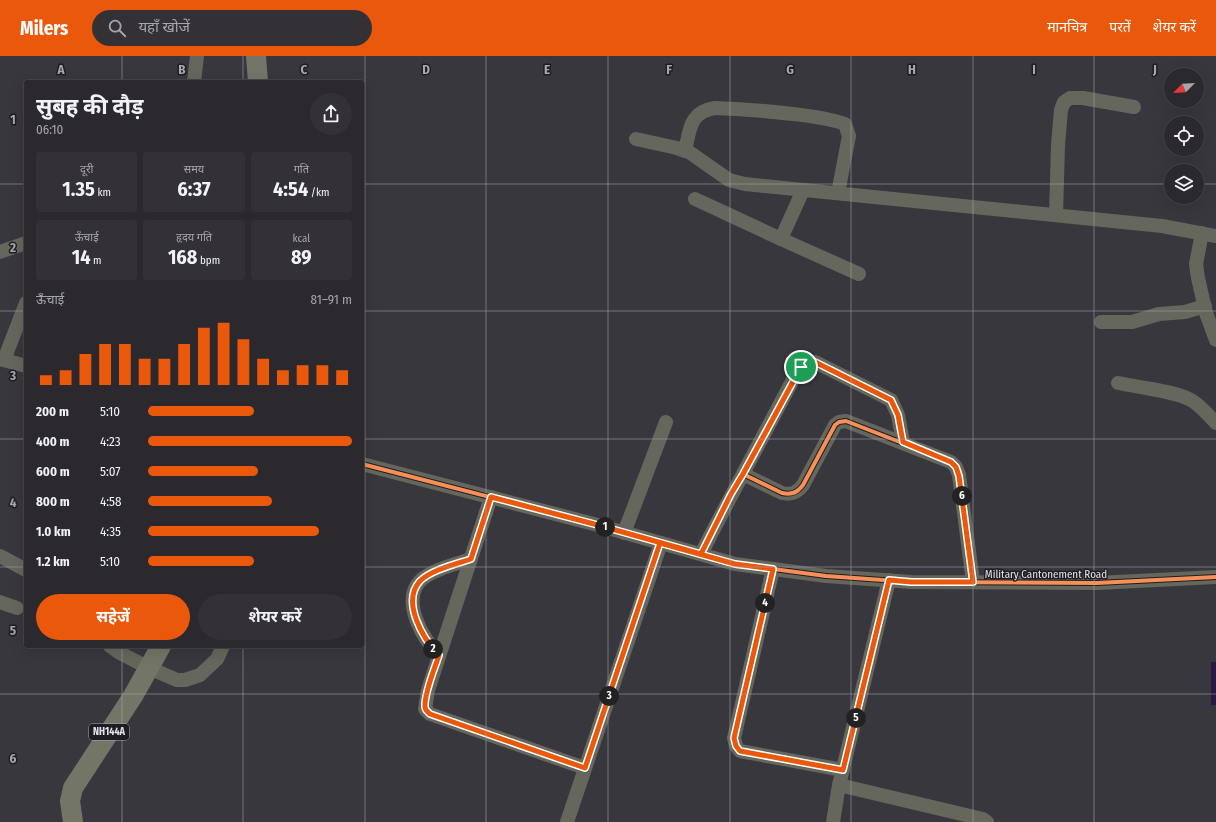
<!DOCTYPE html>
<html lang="hi">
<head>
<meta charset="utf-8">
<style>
	:root { --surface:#2b292e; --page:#333136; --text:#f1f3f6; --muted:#a6a6aa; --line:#47454a; --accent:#ea580c }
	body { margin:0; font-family:"Fira Sans Condensed","Noto Sans Devanagari",sans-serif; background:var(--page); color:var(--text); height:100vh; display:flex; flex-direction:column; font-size:15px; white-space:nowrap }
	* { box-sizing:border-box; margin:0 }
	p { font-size:13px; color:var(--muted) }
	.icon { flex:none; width:22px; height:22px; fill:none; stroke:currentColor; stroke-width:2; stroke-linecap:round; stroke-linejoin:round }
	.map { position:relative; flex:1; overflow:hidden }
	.side { position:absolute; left:24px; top:24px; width:340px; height:568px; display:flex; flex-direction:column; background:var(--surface); border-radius:4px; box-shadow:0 4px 16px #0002,0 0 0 1px var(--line) }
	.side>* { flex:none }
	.needle { width:26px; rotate:246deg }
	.tools { position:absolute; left:1164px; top:12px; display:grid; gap:8px }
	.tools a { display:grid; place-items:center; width:40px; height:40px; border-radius:50%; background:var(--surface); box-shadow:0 4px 16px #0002,0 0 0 1px var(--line); font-size:20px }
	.pin { position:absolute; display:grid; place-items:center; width:34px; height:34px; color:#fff; margin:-17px; border:2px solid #fff; border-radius:50%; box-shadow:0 1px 4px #0007 }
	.km { position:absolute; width:20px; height:20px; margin:-10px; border-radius:50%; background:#222; color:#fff; font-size:11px; line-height:20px; text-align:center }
	.round { display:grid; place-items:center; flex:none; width:42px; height:42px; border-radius:21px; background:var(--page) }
	.summary { display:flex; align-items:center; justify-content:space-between; height:68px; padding:0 12px }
	h1 { font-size:22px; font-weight:700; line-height:30px }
	.metrics { display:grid; grid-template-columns:repeat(3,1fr); gap:6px; height:68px; padding:4px 12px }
	.metrics div { display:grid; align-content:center; border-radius:4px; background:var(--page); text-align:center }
	.metrics b { font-size:20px; font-weight:700 }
	.metrics small { font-size:11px; font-weight:400 }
	.metrics p { font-size:11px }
	.chart { height:112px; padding:8px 12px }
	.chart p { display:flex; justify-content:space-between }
	.chart svg { width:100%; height:72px; margin-top:4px; stroke:var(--accent); stroke-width:6 }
	.action { display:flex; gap:8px; margin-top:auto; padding:8px 12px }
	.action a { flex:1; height:46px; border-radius:24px; background:var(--accent); color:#fff; font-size:16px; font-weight:700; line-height:46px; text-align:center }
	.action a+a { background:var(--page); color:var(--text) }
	ul { padding:0 12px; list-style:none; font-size:13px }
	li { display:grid; grid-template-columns:64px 48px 1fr; align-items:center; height:30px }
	li i { height:10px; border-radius:5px; background:var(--accent) }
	header { display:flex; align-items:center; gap:24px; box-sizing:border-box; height:56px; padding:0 20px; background:var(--accent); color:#fff }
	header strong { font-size:19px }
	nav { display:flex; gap:22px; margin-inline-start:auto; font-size:14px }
	.search { width:280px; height:36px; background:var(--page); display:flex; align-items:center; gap:10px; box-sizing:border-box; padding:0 14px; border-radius:22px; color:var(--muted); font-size:15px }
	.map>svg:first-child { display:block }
	.water { fill:#281940 }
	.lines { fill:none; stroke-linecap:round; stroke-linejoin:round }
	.minor { stroke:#65675c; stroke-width:14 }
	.highway { stroke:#737566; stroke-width:20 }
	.cycleway-casing { stroke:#1e1d23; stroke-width:6 }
	.cycleway { stroke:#f78f57; stroke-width:4 }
	.route-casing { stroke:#fff; stroke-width:8 }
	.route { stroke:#ea580c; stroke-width:5 }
	.grid { fill:none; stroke:#a9a6ae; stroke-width:1; stroke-opacity:0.55 }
	.labels { text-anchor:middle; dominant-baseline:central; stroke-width:3; stroke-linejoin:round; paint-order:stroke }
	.shield { fill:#1e1d23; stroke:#a9a7af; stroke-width:1 }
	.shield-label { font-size:10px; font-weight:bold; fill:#e5e2eb }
	.street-label { font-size:11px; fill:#e5e2eb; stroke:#1e1d23 }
	.grid-label { font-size:13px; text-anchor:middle; font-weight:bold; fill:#a9a6ae; stroke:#1e1d23; stroke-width:3; stroke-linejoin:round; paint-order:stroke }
</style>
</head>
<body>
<header>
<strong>Milers</strong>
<div class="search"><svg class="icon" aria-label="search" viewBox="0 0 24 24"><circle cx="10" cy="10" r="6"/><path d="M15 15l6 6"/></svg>यहाँ खोजें</div>
<nav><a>मानचित्र</a><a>परतें</a><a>शेयर करें</a></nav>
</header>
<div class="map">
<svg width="1216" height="766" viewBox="0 0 1216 766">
	<rect width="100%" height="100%" fill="#39373e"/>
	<rect class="water" x="1211" y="606" width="5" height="43"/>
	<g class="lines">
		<g class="minor">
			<polyline points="194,26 197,0"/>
			<polyline points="636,83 677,92 689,96 729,124 745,128 1162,170 1216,180"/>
			<path d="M685,95C690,74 689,56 715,52C741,53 767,55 793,58C810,60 828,62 845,68L849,80L838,137"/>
			<polyline points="695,143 781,183 859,218"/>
			<polyline points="1056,159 1058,89 1061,54 1064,46 1070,42 1083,42 1134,51"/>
			<polyline points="1202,177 1196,208 1198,222 1206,257 1216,284"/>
			<polyline points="781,183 803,134"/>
			<polyline points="0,196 26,187"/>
			<polyline points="1101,266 1132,266 1159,258 1185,256 1205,250"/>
			<polyline points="0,303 26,310"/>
			<polyline points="4,304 26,247"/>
			<path d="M1118,327C1137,331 1175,335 1191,344C1200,349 1208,359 1216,367"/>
			<polyline points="362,408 594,468 735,508 826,520 911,526 1097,527 1216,521"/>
			<path d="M743,418L782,437C791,439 797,437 803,429L835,369L839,366L846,365L951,406L956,411L959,419L973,526"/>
			<polyline points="491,441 428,634 425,653 430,658 585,712"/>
			<polyline points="624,477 666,366"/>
			<path d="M701,498C732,437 765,377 797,316L804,308L815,306L891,344L898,359L903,386"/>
			<polyline points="0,500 26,514"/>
			<polyline points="773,513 734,682 736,690 740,695 843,714"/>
			<polyline points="0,546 17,552"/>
			<polyline points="110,590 120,597 149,612 177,624 185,624 200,619 217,603 223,590"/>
			<path d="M439,599C423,583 401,546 420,525C431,514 456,508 471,503"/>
			<polyline points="839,729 983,763 987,766"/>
			<polyline points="567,766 661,487"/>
			<polyline points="833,766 839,729 889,524"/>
		</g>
		<g class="highway">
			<polyline points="256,0 258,26"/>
			<polyline points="73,766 70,745 73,732 133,640 161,590"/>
		</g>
		<g class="cycleway-casing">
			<g id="cycleway">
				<polyline points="362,408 594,468 735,508 826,520 911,526 1097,527 1216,521"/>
				<path d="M743,418L782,437C791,439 797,437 803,429L835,369L839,366L846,365L951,406L956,411L959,419L973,526"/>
			</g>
		</g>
		<use href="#cycleway" class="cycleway"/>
	</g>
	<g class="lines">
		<g class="route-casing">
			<path id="route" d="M801,311L743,418L731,438L701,498L594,468L491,441L471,503C456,508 431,514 420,525C401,546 423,583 439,599C435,612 424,637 425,651C425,654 428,656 430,658L585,712L660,487L735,508L773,513L734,682L736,690L740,695L843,714L889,524L911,526H973L959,420L956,411L951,406L903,386L898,359L891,344L815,306L807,307L801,311"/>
		</g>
		<use href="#route" class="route"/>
	</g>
	<path class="grid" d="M122,0V26M243,0V26M365,0V766M486,0V766M608,0V766M730,0V766M851,0V766M973,0V766M1094,0V766M0,128H26M362,128H1171M1197,128H1216M0,255H26M362,255H1216M0,383H26M362,383H1216M0,511H26M362,511H1216M122,590V766M243,590V766M0,638H1216"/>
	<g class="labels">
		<rect class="shield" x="89" y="668" width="40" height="16" rx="3"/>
		<g class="shield-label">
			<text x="109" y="676">NH144A</text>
		</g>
		<g class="street-label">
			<text x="1046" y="518">Military Cantonement Road</text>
		</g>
	</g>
	<g class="grid-label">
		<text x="61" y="18">A</text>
		<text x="182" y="18">B</text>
		<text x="304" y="18">C</text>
		<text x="426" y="18">D</text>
		<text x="547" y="18">E</text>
		<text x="669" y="18">F</text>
		<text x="790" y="18">G</text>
		<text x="912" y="18">H</text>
		<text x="1034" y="18">I</text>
		<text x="1155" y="18">J</text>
		<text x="13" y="68">1</text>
		<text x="13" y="196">2</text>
		<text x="13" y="324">3</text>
		<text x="13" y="451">4</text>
		<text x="13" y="579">5</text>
		<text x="13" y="707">6</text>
	</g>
</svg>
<div class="tools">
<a><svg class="needle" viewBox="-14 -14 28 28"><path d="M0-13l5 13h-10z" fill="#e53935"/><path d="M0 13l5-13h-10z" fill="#a6a6aa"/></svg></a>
<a><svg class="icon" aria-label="locate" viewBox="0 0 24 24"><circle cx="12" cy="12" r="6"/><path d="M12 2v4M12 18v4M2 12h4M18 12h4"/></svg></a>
<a><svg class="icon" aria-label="layers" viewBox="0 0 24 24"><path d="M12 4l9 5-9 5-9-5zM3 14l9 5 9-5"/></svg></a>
</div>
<div class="pin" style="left:801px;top:311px;background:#1e9e55"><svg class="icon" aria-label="arrive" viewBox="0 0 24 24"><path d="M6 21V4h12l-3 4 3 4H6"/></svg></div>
<b class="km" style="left:605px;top:471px">1</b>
<b class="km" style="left:433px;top:593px">2</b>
<b class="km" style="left:609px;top:640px">3</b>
<b class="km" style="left:765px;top:547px">4</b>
<b class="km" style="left:856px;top:662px">5</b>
<b class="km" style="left:962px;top:440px">6</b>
<section class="side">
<div class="summary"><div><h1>सुबह की दौड़</h1><p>06:10</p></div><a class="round"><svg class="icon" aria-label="share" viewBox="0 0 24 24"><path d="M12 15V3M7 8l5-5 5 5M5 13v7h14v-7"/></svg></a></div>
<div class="metrics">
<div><p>दूरी</p><b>1.35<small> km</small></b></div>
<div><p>समय</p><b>6:37</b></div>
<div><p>गति</p><b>4:54<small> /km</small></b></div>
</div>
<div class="metrics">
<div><p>ऊँचाई</p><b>14<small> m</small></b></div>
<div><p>हृदय गति</p><b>168<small> bpm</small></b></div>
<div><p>kcal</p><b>89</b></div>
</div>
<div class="chart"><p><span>ऊँचाई</span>81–91 m</p>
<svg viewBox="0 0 160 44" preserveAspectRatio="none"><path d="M5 44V38M15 44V35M25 44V25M35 44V19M45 44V19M55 44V28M65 44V28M75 44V19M85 44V9M95 44V6M105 44V16M115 44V28M125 44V35M135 44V32M145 44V32M155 44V35"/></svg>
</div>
<ul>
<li><b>200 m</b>5:10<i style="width:52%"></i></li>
<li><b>400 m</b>4:23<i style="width:100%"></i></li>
<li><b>600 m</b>5:07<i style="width:54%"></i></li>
<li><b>800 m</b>4:58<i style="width:61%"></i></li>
<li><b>1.0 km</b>4:35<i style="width:84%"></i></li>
<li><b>1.2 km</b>5:10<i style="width:52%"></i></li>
</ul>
<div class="action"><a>सहेजें</a><a>शेयर करें</a></div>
</section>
</div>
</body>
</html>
